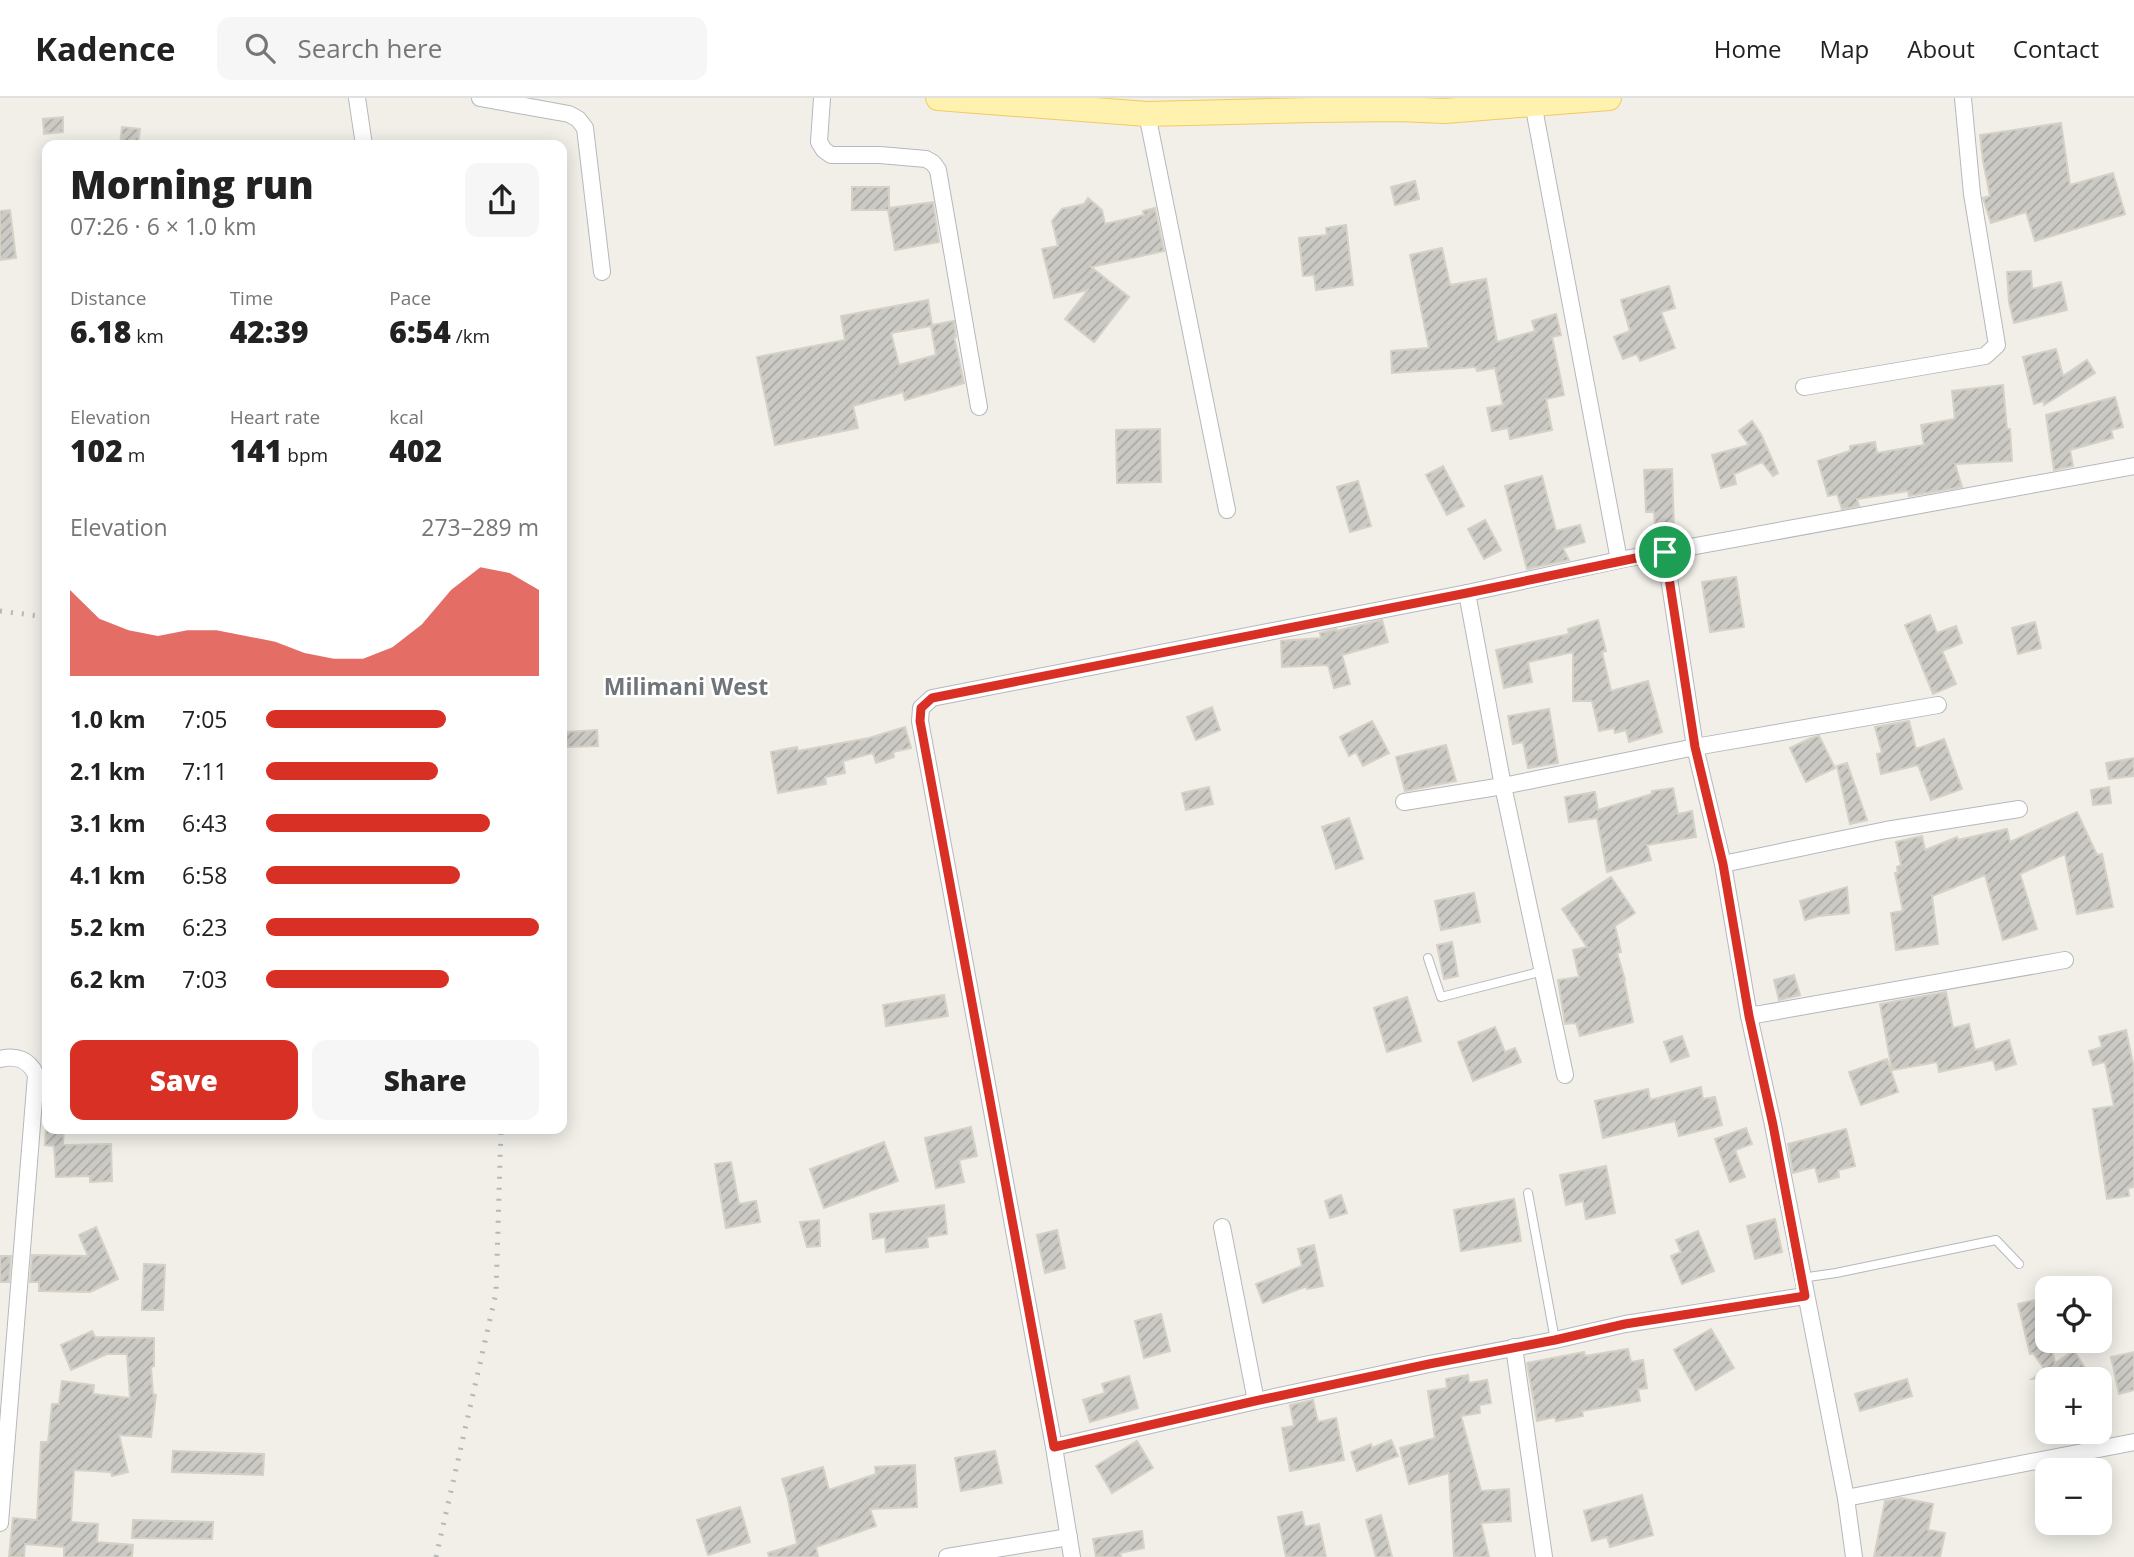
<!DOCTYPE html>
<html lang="en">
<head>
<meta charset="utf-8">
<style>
	:root { --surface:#fff; --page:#f6f6f6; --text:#222; --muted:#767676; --line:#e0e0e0; --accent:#d93025 }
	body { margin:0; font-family:"Open Sans",sans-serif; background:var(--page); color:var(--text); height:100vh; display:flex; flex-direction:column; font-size:26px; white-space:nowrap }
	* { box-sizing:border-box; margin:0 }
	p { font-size:23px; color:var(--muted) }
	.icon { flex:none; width:38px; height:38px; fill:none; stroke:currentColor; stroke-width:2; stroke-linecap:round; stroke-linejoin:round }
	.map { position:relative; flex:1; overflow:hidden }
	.side { position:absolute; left:42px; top:42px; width:525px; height:994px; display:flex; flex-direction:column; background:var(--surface); border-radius:14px; box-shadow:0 4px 18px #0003 }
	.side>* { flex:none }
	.fabs { position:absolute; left:2035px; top:1178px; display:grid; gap:14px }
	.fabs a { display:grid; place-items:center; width:77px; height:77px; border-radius:14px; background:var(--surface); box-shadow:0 4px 18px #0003; font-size:35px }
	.pin { position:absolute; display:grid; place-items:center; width:60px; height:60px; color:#fff; margin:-30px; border:4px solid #fff; border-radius:50%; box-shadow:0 2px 7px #0007 }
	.round { display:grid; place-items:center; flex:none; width:74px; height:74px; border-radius:14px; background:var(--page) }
	.head { display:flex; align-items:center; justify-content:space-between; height:119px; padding:0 28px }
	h1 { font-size:38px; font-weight:800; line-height:52px }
	.stats { display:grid; grid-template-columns:repeat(3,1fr); gap:10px; height:119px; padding:7px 28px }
	.stats div { display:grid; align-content:center }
	.stats b { font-size:30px; font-weight:800 }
	.stats small { font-size:19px; font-weight:400 }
	.stats p { font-size:19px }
	.chart { height:196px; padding:14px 28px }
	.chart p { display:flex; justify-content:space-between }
	.chart svg { width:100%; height:126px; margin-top:7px; fill:var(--accent); opacity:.7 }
	.action { display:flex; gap:14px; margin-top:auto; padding:14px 28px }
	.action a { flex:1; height:80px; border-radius:14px; background:var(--accent); color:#fff; font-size:28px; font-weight:800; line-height:80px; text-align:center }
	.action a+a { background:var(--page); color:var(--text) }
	ul { padding:0 28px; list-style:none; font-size:23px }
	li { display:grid; grid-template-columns:112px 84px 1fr; align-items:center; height:52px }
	li i { height:18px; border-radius:9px; background:var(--accent) }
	header { display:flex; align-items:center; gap:42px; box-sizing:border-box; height:98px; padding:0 35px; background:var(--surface); border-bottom:2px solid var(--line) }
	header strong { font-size:33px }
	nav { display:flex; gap:38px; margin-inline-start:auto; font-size:24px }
	.search { width:490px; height:63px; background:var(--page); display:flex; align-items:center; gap:18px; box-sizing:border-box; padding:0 24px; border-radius:14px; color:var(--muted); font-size:26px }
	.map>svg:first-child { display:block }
	.building { fill:url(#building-hatch); stroke:#d6d1c6; stroke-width:2; fill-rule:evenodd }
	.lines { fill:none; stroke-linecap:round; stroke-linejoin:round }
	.service-casing { stroke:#b5b8bc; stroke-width:10 }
	.minor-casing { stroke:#b5b8bc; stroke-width:18 }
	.primary-casing { stroke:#f2c960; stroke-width:26 }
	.service { stroke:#fff; stroke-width:8 }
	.minor { stroke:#fff; stroke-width:16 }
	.primary { stroke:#fff2af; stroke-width:24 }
	.rail { stroke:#b6b7b8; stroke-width:5; stroke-dasharray:2 9; stroke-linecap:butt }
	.route-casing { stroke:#fff; stroke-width:14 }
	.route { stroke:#d93025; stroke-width:9 }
	.labels { text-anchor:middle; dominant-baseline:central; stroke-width:5; stroke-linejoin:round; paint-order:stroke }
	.quarter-label { font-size:23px; font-weight:bold; fill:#70757a; stroke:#fff }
</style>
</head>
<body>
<header>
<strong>Kadence</strong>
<div class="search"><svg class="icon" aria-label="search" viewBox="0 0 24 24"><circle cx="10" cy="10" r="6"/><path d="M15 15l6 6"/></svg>Search here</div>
<nav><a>Home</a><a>Map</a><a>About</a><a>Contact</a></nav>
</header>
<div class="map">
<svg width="2134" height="1459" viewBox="0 0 2134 1459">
	<defs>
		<pattern id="building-hatch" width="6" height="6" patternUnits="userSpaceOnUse" patternTransform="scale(1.75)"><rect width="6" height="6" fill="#cccac5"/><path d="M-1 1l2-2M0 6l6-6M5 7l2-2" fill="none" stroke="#a9a8a4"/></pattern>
	</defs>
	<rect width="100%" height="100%" fill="#f1efe8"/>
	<g class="building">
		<polygon points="63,19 63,34 44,36 43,21"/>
		<polygon points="2061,25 2070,87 2113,75 2125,116 2035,143 2026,114 1991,125 1983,100 1990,98 1983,63 1980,37"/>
		<polygon points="122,29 140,31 138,47 120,47"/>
		<polygon points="1415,83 1419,101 1395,107 1391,89"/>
		<polygon points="852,89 889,89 889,110 933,104 939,144 895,152 888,112 852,112"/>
		<polygon points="1088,100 1102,112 1105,126 1144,117 1143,113 1155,110 1164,153 1091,169 1129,199 1094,244 1065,221 1088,192 1054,200 1042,151 1058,148 1052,123 1062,111 1084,106"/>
		<polygon points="10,112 16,160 0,162 0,113"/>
		<polygon points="1346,127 1353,187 1316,192 1314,177 1303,178 1299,140 1327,137 1326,130"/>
		<polygon points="1442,150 1450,187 1486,181 1497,244 1535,233 1532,223 1556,216 1561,237 1552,239 1564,297 1546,301 1552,332 1510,341 1508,330 1492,333 1487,310 1503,307 1495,270 1477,273 1476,269 1392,275 1391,253 1429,250 1410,157"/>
		<polygon points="2031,173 2032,191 2061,184 2067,212 2014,225 2009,204 2007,174"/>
		<polygon points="1669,188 1675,210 1661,214 1675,250 1640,263 1637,256 1623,261 1614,239 1630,233 1621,202"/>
		<path d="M928,202L932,227L954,223L956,239H954L964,285L905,302L903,294L853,308L858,330L775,347L757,259L845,242L841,218ZM931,228L936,257L899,267L891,235Z"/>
		<polygon points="2056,251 2063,278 2087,262 2095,275 2044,307 2044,303 2034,306 2023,259"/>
		<polygon points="2003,287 2007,331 2010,331 2012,363 1955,366 1962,389 1909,398 1908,393 1857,401 1859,408 1842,411 1837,396 1828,398 1818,363 1850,353 1850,348 1875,344 1877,355 1924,347 1921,327 1955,321 1952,293"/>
		<polygon points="2115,299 2123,329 2111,332 2113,340 2070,352 2073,368 2054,372 2046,317"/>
		<polygon points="1752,323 1761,336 1778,375 1773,378 1762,364 1734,376 1736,386 1721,390 1712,357 1749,347 1739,333"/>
		<polygon points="1160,331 1161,384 1117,385 1116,332"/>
		<polygon points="1443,368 1464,408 1447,417 1426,377"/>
		<polygon points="1672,371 1674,430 1655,430 1654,414 1646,414 1644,372"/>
		<polygon points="1542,378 1556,433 1580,427 1585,444 1563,450 1569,462 1527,471 1505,388"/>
		<polygon points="1358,383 1371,428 1350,434 1337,389"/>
		<polygon points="1485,422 1501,452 1484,461 1468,431"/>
		<polygon points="1736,479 1744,529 1710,534 1702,484"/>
		<polygon points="1930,517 1937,535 1956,528 1962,545 1942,553 1956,586 1933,596 1905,527"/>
		<polygon points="1382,522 1388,544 1342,557 1350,586 1334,590 1328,567 1282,569 1281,543 1321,540 1320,535 1336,531 1336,533"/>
		<polygon points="1598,522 1606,553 1602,554 1611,593 1648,583 1662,634 1629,644 1626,632 1615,635 1614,630 1599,633 1592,603 1573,603 1573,554 1528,564 1532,584 1504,590 1496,552 1569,536 1568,531"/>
		<polygon points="2035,524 2041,550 2018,556 2012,530"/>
		<polygon points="1212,609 1220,632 1196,642 1187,619"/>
		<polygon points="1549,611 1558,665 1528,670 1523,644 1513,646 1508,618"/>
		<polygon points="1372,623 1389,655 1363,668 1356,654 1349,658 1340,639"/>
		<polygon points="1909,623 1916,651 1944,641 1962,691 1931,702 1918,667 1881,676 1877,656 1882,655 1875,629"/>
		<polygon points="905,629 911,650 893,654 894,659 876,665 873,655 843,663 845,675 825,679 826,686 778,695 771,654 797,649 798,653 869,640"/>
		<polygon points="597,632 598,648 567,649 566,634"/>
		<polygon points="1819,638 1835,670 1806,684 1790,650 1811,640"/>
		<polygon points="1446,647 1456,683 1405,693 1396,659"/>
		<polygon points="2134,660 2134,678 2109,681 2106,665"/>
		<polygon points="1847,665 1867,722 1850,726 1837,668"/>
		<polygon points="1209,689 1213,706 1186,712 1182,695"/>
		<polygon points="2109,689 2111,705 2093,707 2091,692"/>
		<polygon points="1673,690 1678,716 1692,713 1696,739 1647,747 1651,762 1607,774 1597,720 1569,724 1565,699 1595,694 1598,712 1652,696 1652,693"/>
		<polygon points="2077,714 2097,757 2102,756 2113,809 2077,816 2065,756 2020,776 2037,831 2003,842 1985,777 1932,798 1938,846 1896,852 1891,815 1903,813 1895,775 1898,774 1897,769 1901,767 1896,744 1922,738 1925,752 1957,739 1958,742 2007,731 2010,744"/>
		<polygon points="1349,720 1363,761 1336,771 1322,729"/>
		<polygon points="1611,779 1635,815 1615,828 1621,854 1617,855 1625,882 1624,882 1633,924 1580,938 1576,925 1565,926 1558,882 1579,879 1573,852 1587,849 1562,811"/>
		<polygon points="1847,789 1849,815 1819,818 1805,822 1800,803"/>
		<polygon points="1474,795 1480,824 1441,832 1435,803"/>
		<polygon points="1452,844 1458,878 1444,881 1437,847"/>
		<polygon points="1794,877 1800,897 1779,902 1774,882"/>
		<polygon points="1946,894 1953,930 1969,926 1975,952 2009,942 2016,966 1996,972 1993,962 1939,974 1937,964 1892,972 1880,906"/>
		<polygon points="944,897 948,918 886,928 883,907"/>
		<polygon points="1407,899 1421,943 1387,954 1374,910"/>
		<polygon points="1495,929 1505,954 1515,950 1521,964 1473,983 1458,944"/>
		<polygon points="2126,932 2134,970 2134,1089 2128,1090 2129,1098 2107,1101 2093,1011 2114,1008 2105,964 2093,967 2089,953 2102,949 2099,939"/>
		<polygon points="1682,938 1689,958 1671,964 1664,944"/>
		<polygon points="1887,961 1898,994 1861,1007 1849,974"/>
		<polygon points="1701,989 1703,1001 1715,999 1722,1027 1679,1038 1675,1023 1603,1040 1595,1003 1648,991 1650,1002"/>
		<polygon points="971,1029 977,1058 959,1062 964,1084 936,1090 925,1040"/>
		<polygon points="1746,1030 1752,1046 1735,1052 1745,1079 1730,1084 1715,1041"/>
		<polygon points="46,1031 64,1031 63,1047 111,1046 112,1083 90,1084 90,1078 56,1079 54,1048 45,1047"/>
		<polygon points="1846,1031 1855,1068 1838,1072 1839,1079 1819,1084 1815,1069 1793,1075 1788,1046"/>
		<polygon points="884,1044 898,1083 824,1110 810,1071"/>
		<polygon points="731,1064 739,1106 756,1103 760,1124 726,1130 715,1066"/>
		<polygon points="1606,1068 1615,1115 1586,1121 1583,1103 1566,1107 1560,1077"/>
		<polygon points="1341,1097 1347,1115 1330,1120 1325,1103"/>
		<polygon points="1514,1101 1521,1143 1461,1153 1454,1112"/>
		<polygon points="944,1107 947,1136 927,1139 928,1149 886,1154 885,1139 873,1141 870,1116"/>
		<polygon points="1775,1121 1782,1154 1755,1161 1747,1128"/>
		<polygon points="819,1122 820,1148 807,1149 800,1124"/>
		<polygon points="96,1129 118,1181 90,1194 39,1193 39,1184 30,1184 32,1157 88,1158 79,1137"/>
		<polygon points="1057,1132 1065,1170 1045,1175 1037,1137"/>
		<polygon points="1698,1133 1714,1173 1682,1186 1671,1158 1681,1154 1676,1142"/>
		<polygon points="1314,1147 1323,1188 1307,1191 1307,1188 1263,1205 1256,1186 1302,1168 1298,1151"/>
		<polygon points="0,1158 11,1158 9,1184 0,1184"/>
		<polygon points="144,1166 165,1167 163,1212 142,1212"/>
		<polygon points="2039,1201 2048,1234 2048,1242 2050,1242 2055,1265 2074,1253 2092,1281 2032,1281 2045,1272 2033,1255 2030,1256 2018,1206"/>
		<polygon points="1161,1216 1170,1253 1144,1260 1135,1223"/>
		<polygon points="1711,1231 1734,1270 1696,1292 1674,1252"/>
		<polygon points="92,1233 95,1239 154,1240 154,1268 151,1269 153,1296 156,1297 151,1339 119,1337 128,1374 112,1378 111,1374 74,1372 71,1424 98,1426 97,1444 133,1447 132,1459 64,1459 64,1449 25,1446 24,1459 9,1459 13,1420 37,1422 41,1344 48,1344 52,1306 59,1306 62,1283 94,1287 93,1296 130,1300 127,1256 107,1256 71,1272 61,1247"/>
		<polygon points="1628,1251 1631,1264 1643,1262 1647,1290 1638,1291 1640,1303 1582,1313 1583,1318 1556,1323 1555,1319 1537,1323 1527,1265 1584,1254 1585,1258"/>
		<polygon points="2134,1254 2134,1292 2119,1296 2111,1259"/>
		<polygon points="1468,1277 1469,1285 1487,1282 1491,1305 1479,1307 1480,1315 1461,1318 1481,1393 1509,1391 1511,1423 1481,1425 1489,1459 1454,1459 1449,1375 1409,1386 1400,1350 1435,1340 1428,1293 1447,1290 1446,1281"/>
		<polygon points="1129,1278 1138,1310 1090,1324 1083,1302 1105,1295 1102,1286"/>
		<polygon points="1907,1281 1912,1298 1860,1313 1855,1296"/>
		<polygon points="1313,1302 1318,1324 1336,1320 1344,1362 1290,1373 1282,1330 1294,1328 1290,1307"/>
		<polygon points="1391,1342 1398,1358 1357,1373 1351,1354 1371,1346 1372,1350"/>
		<polygon points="1137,1343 1153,1370 1112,1395 1096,1368"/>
		<polygon points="173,1353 264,1356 263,1377 172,1374"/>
		<polygon points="995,1353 1002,1385 961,1393 955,1360"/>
		<polygon points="915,1367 917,1409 870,1411 876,1428 816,1449 818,1459 769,1459 768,1455 797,1446 788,1401 782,1381 823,1369 829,1392 876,1376 875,1369"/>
		<polygon points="1642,1397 1653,1437 1610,1449 1607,1439 1592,1443 1584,1413"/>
		<polygon points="1901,1400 1933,1406 1928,1432 1945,1435 1940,1459 1874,1459 1885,1403"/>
		<polygon points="740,1409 750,1444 708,1457 697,1422"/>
		<polygon points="1302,1414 1305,1429 1319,1426 1326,1459 1286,1459 1278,1419"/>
		<polygon points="1381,1417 1392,1459 1376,1459 1366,1422"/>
		<polygon points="133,1422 213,1424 212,1441 132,1440"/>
		<polygon points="1142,1433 1144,1450 1120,1455 1121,1459 1096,1459 1093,1441"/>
	</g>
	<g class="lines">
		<g class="service-casing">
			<g id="service">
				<polyline points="1428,860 1441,899 1543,873"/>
				<polyline points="1528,1095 1555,1242"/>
				<polyline points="1801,1180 1836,1175 1996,1142 2019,1166"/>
			</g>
		</g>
		<g class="minor-casing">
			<g id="minor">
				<polyline points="357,0 364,47"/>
				<polyline points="480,0 569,16 578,21 585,30 602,174"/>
				<polyline points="822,0 819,44 824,52 831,57 880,57 926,61 933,65 938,72 979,309"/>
				<polyline points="1533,5 1619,462"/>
				<polyline points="1147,16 1227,412"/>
				<polyline points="1804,289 1985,258 1997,247 1972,96 1963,0"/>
				<polyline points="1665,454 1695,649 1938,607"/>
				<polyline points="1467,495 1503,688 1695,649 1723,766"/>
				<polyline points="1404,704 1503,688 1565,977"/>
				<polyline points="1749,918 2065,862"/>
				<path d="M0,961C16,957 29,961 36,977L0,1425"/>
				<polyline points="1222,1129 1256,1303"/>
				<polyline points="1514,1249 1544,1459"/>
				<polyline points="1054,1349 1256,1303 1429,1266 1555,1242 1625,1226 1805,1198"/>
				<polyline points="1846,1400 2134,1344"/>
				<polyline points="947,1459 1069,1439"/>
				<polyline points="1072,1459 1054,1349 920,623 921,610 932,600 1467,495 1619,462 2134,368"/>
				<polyline points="1854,1459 1846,1400 1773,1027 1749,918 1723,766 1886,732 2019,711"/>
			</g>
		</g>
		<g class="primary-casing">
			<polyline id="primary" points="938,0 1147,16 1312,12 1399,11 1445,13 1609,0"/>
		</g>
		<use href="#service" class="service"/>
		<use href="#minor" class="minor"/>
		<use href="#primary" class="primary"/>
		<g class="rail">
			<polyline points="0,513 47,519"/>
			<polyline points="436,1459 496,1195 501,1031"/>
		</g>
	</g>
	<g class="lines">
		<g class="route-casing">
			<polygon id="route" points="1665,454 1695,649 1723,766 1749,918 1773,1027 1805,1198 1625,1226 1555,1242 1429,1266 1255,1303 1054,1349 920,623 921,610 932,600 1467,495"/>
		</g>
		<use href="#route" class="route"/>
	</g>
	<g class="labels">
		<g class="quarter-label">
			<text x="686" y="588">Milimani West</text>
		</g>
	</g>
</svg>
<div class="fabs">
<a><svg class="icon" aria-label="locate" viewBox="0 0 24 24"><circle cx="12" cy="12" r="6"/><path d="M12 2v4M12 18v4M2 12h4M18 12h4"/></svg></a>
<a>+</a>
<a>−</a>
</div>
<div class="pin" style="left:1665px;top:454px;background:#1e9e55"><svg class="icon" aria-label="arrive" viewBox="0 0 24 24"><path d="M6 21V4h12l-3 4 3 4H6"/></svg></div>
<section class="side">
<div class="head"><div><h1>Morning run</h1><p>07:26 · 6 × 1.0 km</p></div><a class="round"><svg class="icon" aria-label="share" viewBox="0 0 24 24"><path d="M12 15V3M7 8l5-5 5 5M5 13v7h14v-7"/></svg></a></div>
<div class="stats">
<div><p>Distance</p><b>6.18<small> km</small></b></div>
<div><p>Time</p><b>42:39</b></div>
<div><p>Pace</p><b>6:54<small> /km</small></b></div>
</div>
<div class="stats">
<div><p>Elevation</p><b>102<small> m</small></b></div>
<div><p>Heart rate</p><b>141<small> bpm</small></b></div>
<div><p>kcal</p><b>402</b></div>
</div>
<div class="chart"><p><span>Elevation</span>273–289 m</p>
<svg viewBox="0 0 160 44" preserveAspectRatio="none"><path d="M0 44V14L10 24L20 28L30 30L40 28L50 28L60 30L70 32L80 36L90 38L100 38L110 34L120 26L130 14L140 6L150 8L160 14V44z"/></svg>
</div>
<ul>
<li><b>1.0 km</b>7:05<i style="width:66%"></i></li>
<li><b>2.1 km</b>7:11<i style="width:63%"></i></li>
<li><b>3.1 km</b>6:43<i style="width:82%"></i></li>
<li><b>4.1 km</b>6:58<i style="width:71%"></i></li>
<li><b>5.2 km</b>6:23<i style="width:100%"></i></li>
<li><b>6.2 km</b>7:03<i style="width:67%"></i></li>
</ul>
<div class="action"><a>Save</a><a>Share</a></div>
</section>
</div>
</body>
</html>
